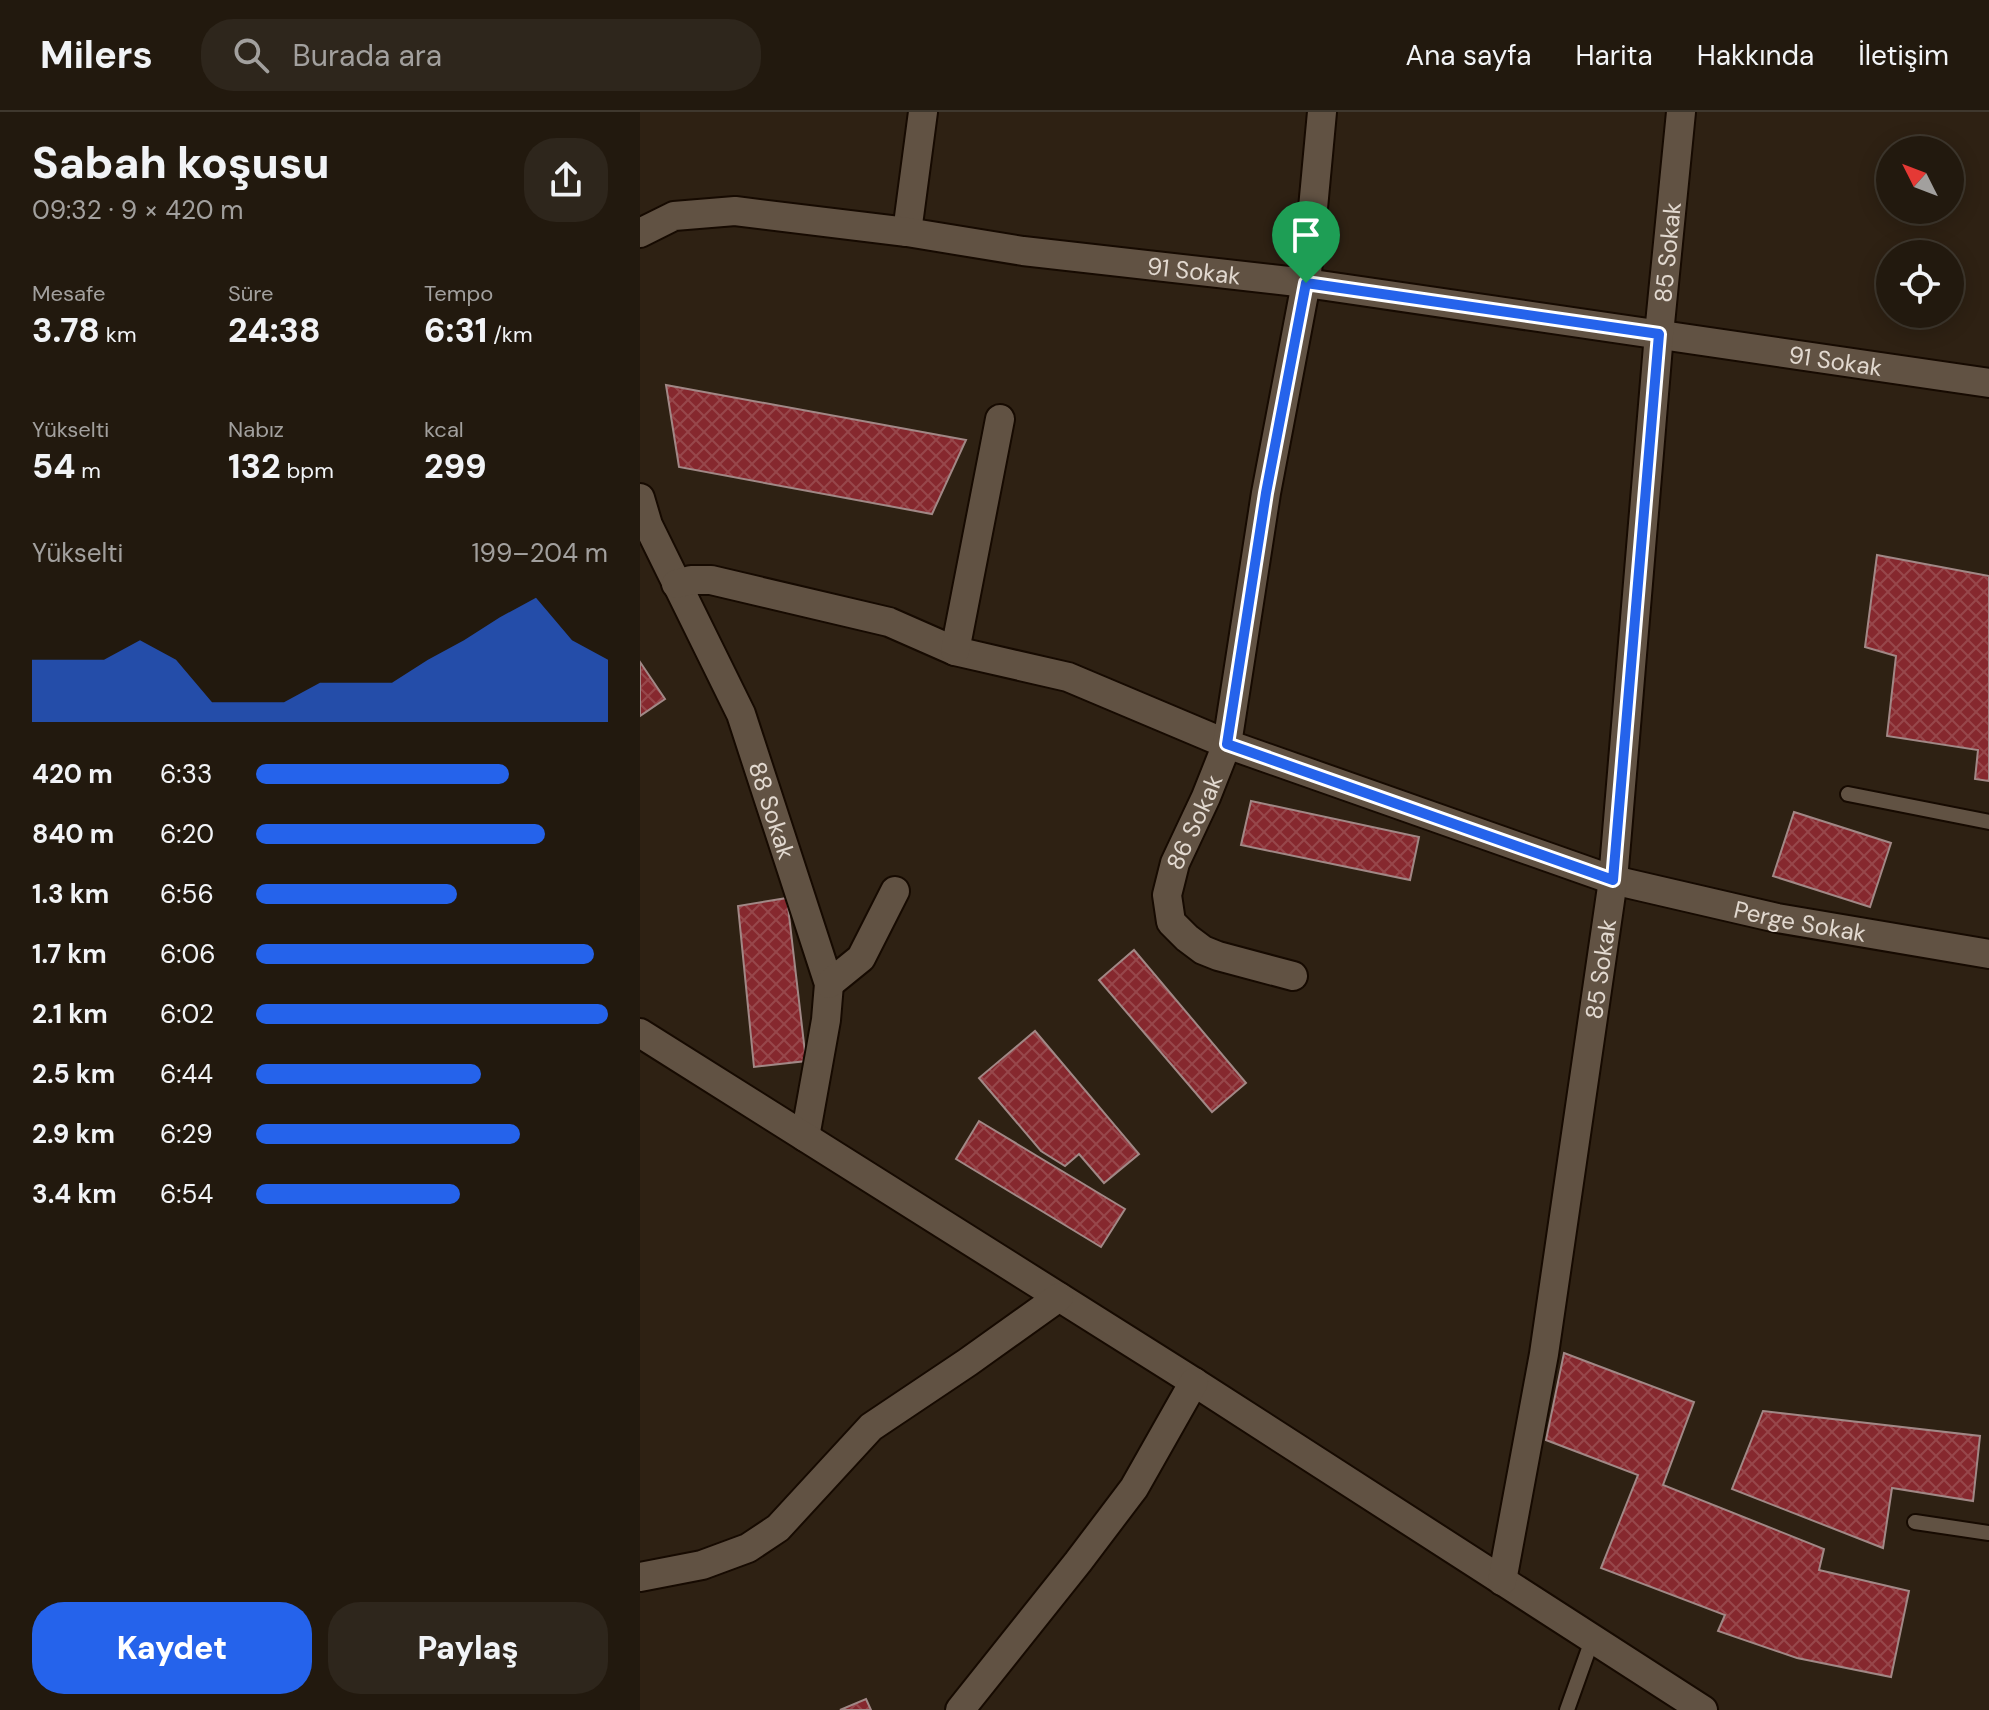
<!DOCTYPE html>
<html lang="tr">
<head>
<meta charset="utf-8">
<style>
	:root { --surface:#22190e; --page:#2e261c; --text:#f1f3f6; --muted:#a2a09e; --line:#3f382e; --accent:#2563eb }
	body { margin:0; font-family:"DM Sans",sans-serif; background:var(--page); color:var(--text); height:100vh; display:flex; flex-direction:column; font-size:30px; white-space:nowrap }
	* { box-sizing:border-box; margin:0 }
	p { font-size:26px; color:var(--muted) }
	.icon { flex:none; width:44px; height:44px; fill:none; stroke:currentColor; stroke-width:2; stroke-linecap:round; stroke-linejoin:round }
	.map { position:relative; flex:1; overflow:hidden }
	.side { display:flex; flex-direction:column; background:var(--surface); width:640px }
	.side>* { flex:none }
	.needle { width:52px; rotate:312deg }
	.fabs { position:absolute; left:1236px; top:24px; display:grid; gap:16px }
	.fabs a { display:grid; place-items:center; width:88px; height:88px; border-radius:50%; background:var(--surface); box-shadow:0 4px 20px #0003,0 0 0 2px var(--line); font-size:40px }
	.pin { position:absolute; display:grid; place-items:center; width:68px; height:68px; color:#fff; margin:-82px -34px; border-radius:50% 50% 50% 0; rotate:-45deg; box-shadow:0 0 8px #0007 }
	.pin .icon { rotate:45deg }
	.round { display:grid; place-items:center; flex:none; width:84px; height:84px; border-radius:32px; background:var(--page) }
	.headline { display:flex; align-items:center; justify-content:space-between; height:136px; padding:0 32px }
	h1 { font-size:44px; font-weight:800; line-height:60px }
	.stats { display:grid; grid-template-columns:repeat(3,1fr); gap:12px; height:136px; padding:8px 32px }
	.stats div { display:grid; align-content:center }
	.stats b { font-size:34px; font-weight:800 }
	.stats small { font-size:22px; font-weight:400 }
	.stats p { font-size:22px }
	.chart { height:224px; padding:16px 32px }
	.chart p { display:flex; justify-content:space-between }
	.chart svg { width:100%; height:144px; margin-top:8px; fill:var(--accent); opacity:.7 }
	.action { display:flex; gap:16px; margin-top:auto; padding:16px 32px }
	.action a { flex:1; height:92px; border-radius:32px; background:var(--accent); color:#fff; font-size:32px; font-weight:800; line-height:92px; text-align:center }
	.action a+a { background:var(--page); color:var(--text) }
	ul { padding:0 32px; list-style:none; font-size:26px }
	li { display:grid; grid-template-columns:128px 96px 1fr; align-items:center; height:60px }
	li i { height:20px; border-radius:10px; background:var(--accent) }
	header { display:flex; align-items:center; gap:48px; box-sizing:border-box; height:112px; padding:0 40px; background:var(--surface); border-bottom:2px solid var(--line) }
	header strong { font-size:38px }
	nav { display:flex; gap:44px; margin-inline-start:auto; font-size:28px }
	.search { width:560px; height:72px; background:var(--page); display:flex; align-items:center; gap:20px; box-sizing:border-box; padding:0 28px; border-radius:32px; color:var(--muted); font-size:30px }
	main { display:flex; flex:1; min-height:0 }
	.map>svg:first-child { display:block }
	.building { fill:url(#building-cross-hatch); stroke:#a18886; stroke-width:2 }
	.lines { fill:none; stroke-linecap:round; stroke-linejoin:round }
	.lane-casing { stroke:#160a01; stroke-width:18 }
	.street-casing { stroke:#160a01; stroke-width:32 }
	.lane { stroke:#615243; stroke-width:14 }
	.street { stroke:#615243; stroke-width:28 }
	.route-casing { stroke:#fff; stroke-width:16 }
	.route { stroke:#2563eb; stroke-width:10 }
	.labels { text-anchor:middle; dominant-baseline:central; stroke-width:7; stroke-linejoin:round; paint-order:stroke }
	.street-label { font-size:24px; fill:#e2d9d0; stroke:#24170a }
</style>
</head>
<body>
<header>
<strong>Milers</strong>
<div class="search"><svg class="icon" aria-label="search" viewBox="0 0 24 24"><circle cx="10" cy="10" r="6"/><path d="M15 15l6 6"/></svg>Burada ara</div>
<nav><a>Ana sayfa</a><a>Harita</a><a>Hakkında</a><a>İletişim</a></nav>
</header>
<main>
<section class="side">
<div class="headline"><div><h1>Sabah koşusu</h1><p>09:32 · 9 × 420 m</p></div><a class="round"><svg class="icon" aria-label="share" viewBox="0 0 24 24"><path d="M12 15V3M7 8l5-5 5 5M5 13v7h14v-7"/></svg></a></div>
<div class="stats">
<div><p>Mesafe</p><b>3.78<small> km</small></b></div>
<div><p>Süre</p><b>24:38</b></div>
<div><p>Tempo</p><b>6:31<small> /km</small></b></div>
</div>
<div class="stats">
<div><p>Yükselti</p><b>54<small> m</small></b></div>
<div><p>Nabız</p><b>132<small> bpm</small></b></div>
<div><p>kcal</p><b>299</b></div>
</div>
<div class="chart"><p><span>Yükselti</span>199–204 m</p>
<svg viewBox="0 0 160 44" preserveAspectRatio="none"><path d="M0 44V25L10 25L20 25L30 19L40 25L50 38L60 38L70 38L80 32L90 32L100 32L110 25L120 19L130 12L140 6L150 19L160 25V44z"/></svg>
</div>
<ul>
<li><b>420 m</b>6:33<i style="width:72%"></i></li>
<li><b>840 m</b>6:20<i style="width:82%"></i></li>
<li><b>1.3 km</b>6:56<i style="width:57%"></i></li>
<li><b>1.7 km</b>6:06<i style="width:96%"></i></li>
<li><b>2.1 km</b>6:02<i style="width:100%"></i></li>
<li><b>2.5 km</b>6:44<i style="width:64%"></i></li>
<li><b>2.9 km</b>6:29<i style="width:75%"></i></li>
<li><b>3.4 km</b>6:54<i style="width:58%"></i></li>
</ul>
<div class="action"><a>Kaydet</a><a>Paylaş</a></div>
</section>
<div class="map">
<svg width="1349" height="1598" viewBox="0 0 1349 1598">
	<defs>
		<pattern id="building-cross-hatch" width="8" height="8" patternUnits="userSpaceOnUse" patternTransform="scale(2)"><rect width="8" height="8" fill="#86282e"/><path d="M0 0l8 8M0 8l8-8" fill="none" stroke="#97474b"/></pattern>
	</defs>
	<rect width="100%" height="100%" fill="#2e2113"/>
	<g class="building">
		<polygon points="26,273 326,328 292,402 39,355"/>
		<polygon points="1237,443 1349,464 1349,669 1335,667 1338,638 1247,624 1256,544 1225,535"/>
		<polygon points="0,550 25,587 0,604"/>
		<polygon points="611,689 779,725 770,768 601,733"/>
		<polygon points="1154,700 1251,731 1230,795 1133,764"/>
		<polygon points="147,786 166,949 114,955 98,794"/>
		<polygon points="494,838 606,971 572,1000 459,868"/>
		<polygon points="395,919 499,1042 464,1071 439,1042 425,1054 401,1039 339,966"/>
		<polygon points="339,1009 485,1097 461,1135 316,1047"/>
		<polygon points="924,1241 1054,1290 1023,1373 1184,1437 1179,1458 1269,1479 1251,1565 1157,1546 1078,1519 1085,1503 961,1456 998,1363 906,1328"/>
		<polygon points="1123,1299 1340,1324 1333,1389 1252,1376 1243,1436 1092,1377"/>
		<polygon points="226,1587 231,1598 200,1598"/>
	</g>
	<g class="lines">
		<g class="lane-casing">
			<g id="lane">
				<polyline points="1208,682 1349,710"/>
				<polyline points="1275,1410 1349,1421"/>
				<polyline points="927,1598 952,1528"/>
			</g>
		</g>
		<g class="street-casing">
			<g id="street">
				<polyline points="267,120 283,0"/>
				<path id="s1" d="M0,121L34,104L95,99L267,120L383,139L666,171L1349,271"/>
				<path id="s2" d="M0,386L8,413L101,602L189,872L186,908L165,1025"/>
				<path id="s3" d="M36,472L51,468H71L249,510L315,539L428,565L587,632L973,768L1137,806L1349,842"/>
				<polyline points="315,539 360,307"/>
				<path id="s4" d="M653,864L578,844L563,838L547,826L531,810L527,783L535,751L566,685L587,632L626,381L666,171L682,0"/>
				<polyline points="189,872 221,846 255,779"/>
				<polyline points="0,921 554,1270 1063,1598"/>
				<polyline points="0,1465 62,1453 108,1436 138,1416 231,1315 328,1250 419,1185"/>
				<path id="s5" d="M862,1469L904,1242L973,768L1019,222L1041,0"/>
				<polyline points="320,1598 438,1450 494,1376 554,1270"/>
			</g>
		</g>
		<use href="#lane" class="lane"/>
		<use href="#street" class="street"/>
	</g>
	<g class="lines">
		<g class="route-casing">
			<polygon id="route" points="666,171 1019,222 973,768 587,632 626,381"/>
		</g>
		<use href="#route" class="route"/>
	</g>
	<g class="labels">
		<g class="street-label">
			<text stroke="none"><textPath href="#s5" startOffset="1340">85 Sokak</textPath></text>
			<text stroke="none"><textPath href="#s1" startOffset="562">91 Sokak</textPath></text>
			<text stroke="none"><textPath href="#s1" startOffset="1210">91 Sokak</textPath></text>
			<text stroke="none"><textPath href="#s2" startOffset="340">88 Sokak</textPath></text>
			<text stroke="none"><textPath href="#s4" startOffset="242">86 Sokak</textPath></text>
			<text stroke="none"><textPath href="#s3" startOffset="1180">Perge Sokak</textPath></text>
			<text stroke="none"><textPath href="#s5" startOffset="620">85 Sokak</textPath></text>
		</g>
	</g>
</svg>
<div class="fabs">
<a><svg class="needle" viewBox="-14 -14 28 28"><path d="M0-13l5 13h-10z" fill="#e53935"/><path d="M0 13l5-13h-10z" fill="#a2a09e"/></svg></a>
<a><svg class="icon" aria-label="locate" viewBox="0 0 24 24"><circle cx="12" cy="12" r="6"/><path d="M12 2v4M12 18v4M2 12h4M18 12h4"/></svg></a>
</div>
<div class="pin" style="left:666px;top:171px;background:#1e9e55"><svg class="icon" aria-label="arrive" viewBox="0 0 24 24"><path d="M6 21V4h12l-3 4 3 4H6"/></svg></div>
</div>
</main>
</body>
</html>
